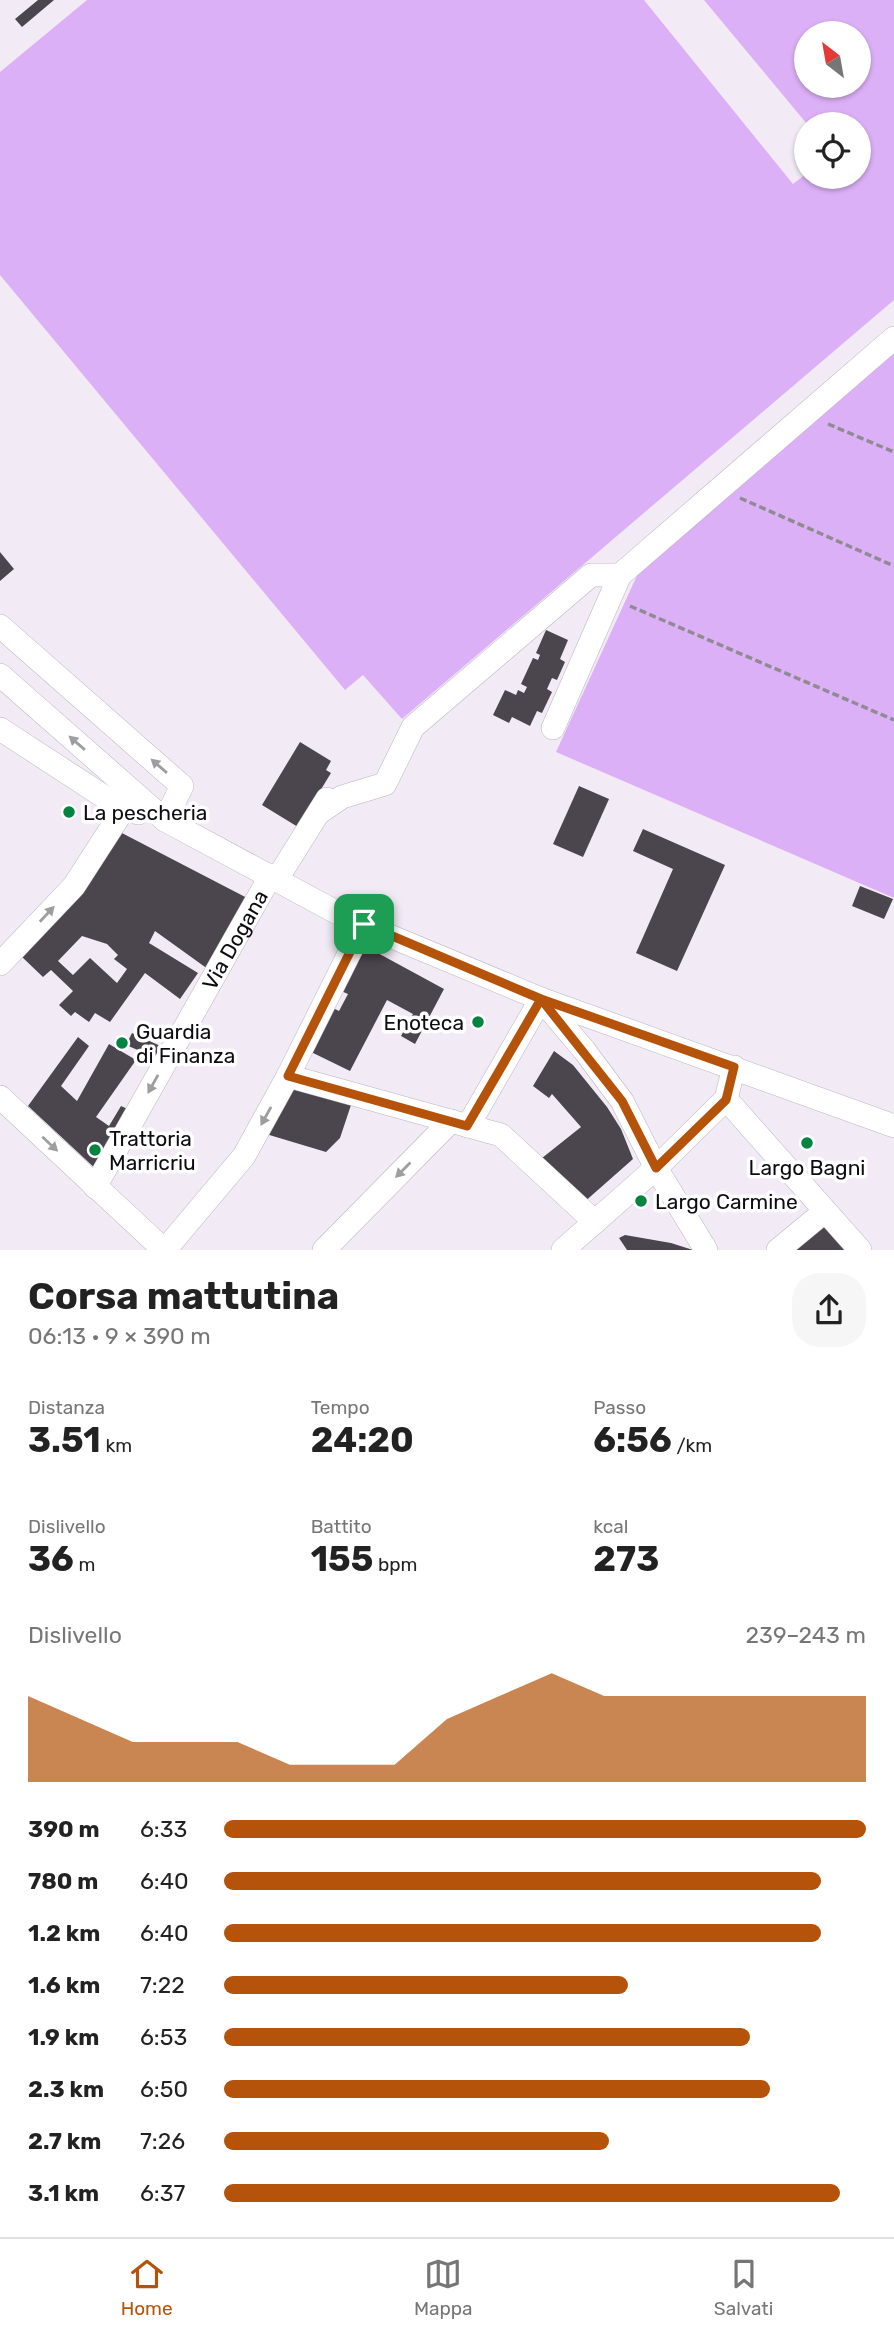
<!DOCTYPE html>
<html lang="it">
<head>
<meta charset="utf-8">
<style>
	:root { --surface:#fff; --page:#f6f6f6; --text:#222; --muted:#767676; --line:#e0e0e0; --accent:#b45309 }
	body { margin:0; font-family:Rubik,sans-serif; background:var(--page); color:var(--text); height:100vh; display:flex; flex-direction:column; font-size:26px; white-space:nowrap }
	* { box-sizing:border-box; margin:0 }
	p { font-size:23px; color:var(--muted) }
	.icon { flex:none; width:38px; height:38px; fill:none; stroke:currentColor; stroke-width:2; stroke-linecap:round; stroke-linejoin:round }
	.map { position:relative; height:1250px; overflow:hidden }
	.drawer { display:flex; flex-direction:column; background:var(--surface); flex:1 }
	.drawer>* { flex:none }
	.needle { width:46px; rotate:329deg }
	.tools { position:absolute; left:794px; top:21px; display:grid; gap:14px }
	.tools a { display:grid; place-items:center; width:77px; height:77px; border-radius:50%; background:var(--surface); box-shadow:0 2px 5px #0004; font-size:35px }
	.pin { position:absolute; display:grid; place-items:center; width:60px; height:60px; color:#fff; margin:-30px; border-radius:14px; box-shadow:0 4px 10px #0006 }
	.round { display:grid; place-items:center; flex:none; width:74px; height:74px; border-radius:28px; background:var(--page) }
	.head { display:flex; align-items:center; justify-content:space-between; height:119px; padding:0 28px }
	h1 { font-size:38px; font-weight:700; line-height:52px }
	.metrics { display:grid; grid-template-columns:repeat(3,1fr); gap:10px; height:119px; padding:7px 28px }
	.metrics div { display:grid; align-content:center }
	.metrics b { font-size:35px; font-weight:700 }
	.metrics small { font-size:19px; font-weight:400 }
	.metrics p { font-size:19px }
	.chart { height:196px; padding:14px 28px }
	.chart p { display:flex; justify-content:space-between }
	.chart svg { width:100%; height:126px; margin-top:7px; fill:var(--accent); opacity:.7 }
	ul { padding:0 28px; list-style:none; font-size:23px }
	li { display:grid; grid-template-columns:112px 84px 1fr; align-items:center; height:52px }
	li i { height:18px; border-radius:9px; background:var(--accent) }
	.tab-bar { display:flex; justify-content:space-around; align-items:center; height:98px; border-top:2px solid var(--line); background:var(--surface); font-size:19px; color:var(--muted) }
	.tab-bar a { display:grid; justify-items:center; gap:4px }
	.tab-bar .selected { color:var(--accent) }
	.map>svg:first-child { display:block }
	.water { fill:#dcb0f6; fill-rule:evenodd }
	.building { fill:#4b464e; fill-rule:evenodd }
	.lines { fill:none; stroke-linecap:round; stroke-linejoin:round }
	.minor-casing { stroke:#bbb5bf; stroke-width:24 }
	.path { stroke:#908b93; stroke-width:3.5; stroke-dasharray:7 3.5; stroke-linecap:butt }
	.minor { stroke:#fff; stroke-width:23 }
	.oneway { fill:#9e9d9f }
	.route-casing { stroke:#fff; stroke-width:14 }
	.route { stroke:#b45309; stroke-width:9 }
	.poi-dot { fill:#008440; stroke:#fff; stroke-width:2.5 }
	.labels { text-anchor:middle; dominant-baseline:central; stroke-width:7; stroke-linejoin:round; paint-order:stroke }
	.poi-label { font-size:21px; fill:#0d0b0f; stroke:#fff; text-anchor:start }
	.street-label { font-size:21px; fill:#0d0b0f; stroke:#fff }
</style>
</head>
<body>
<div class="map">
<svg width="894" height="1250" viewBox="0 0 894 1250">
	<rect width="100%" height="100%" fill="#f2ebf6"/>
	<g class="water">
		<path d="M87,0H644L793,184L807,173V177H859V124H807L704,0H894V300L402,719L363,675L345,690L0,275V72ZM807,33H859V86H807Z"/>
		<polygon points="894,352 894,898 556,752 640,569"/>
	</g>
	<g class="building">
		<polygon points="38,0 54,0 22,27 15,19"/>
		<polygon points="0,552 14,569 0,581"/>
		<polygon points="546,630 568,640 560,659 565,662 557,680 552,678 547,689 552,692 542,713 537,711 530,726 512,717 509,723 493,715 505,690 516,695 518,690 524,693 527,687 521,684 533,658 538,660 540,655 536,653"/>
		<polygon points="300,742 331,761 326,770 331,773 298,827 262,805"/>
		<polygon points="579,786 609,799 583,857 553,844"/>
		<polygon points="643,829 725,865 677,971 636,953 673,869 633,851"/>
		<path d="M118,831L251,900L212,972L155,931L149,943L198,973L180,999L145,973L110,1022L95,1013L89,1022L75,1012L71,1016L59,1005L73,991L51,970L43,977L21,956ZM82,936L107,944L118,955L114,959L127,969L117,983L90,958L73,975L58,961Z"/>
		<polygon points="860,886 893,899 884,919 852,906"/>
		<polygon points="363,945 444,989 415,1044 401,1036 413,1014 387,1000 350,1071 309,1051 333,1008 339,1011 348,994 341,991"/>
		<polygon points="132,1033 167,1049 161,1060 126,1045"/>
		<polygon points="78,1037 89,1046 61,1086 77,1101 109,1044 136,1060 96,1117 109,1126 121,1106 132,1111 98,1171 28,1106"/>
		<polygon points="554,1051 573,1065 607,1107 621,1129 633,1159 582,1204 537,1162 581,1127 552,1094 549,1098 533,1086"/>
		<polygon points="291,1086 352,1102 340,1138 326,1152 266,1134"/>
		<polygon points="821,1220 847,1248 844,1250 790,1250"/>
		<polygon points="625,1235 671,1243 693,1250 627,1250 619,1238"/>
	</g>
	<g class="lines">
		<g class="minor-casing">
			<g id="minor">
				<polyline points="620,575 894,338"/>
				<polyline points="0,626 182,786 165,820"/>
				<polyline points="0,675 165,820 349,919 541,999 894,1126"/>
				<polyline points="0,729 123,809 138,813"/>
				<polyline points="320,812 342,797 385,784 413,727 591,575 620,575 553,728"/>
				<polyline points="277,879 327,799"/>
				<polyline points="0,964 74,886 134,793"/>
				<polyline points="288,1076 501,1135 595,1222"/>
				<polyline points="0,1097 164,1250"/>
				<polyline points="726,1099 860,1250"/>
				<polyline points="468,1126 541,999 584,1050 622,1101 656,1168 706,1250"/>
				<path id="s1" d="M95,1187L271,875"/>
				<polyline points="165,1250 244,1156 288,1076 364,924"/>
				<polyline points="324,1250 451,1121"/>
				<polyline points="563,1250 656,1168 726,1099 734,1067"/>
				<polyline points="778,1250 824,1212"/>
			</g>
		</g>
		<g class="path">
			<polyline points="828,424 894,452"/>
			<polyline points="740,498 894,566"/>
			<polyline points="630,606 894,720"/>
		</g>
		<use href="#minor" class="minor"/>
	</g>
	<defs><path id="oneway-solid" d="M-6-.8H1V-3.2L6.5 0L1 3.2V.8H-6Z" transform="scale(1.75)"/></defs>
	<g class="oneway">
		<use href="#oneway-solid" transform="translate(77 743) rotate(-139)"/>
		<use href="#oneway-solid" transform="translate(159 766) rotate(-139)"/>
		<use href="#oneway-solid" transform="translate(47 914) rotate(-47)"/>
		<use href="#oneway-solid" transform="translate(153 1084) rotate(119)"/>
		<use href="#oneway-solid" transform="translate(266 1116) rotate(119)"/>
		<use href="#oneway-solid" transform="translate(50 1144) rotate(43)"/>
		<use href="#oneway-solid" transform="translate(403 1170) rotate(135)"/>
	</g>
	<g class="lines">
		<g class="route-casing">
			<polyline id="route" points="364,924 541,999 622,1101 656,1168 726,1100 734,1067 541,999 467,1126 288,1076 364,924"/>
		</g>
		<use href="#route" class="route"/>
	</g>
	<g class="poi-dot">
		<circle cx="69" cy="812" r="7"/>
		<circle cx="478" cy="1022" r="7"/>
		<circle cx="122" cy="1043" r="7"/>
		<circle cx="807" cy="1143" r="7"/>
		<circle cx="95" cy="1150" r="7"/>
		<circle cx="641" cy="1201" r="7"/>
	</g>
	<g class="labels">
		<g class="poi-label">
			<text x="83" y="812">La pescheria</text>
			<text x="464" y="1022" text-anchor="end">Enoteca</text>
			<text x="136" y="1031">Guardia<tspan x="136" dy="24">di Finanza</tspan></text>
			<text x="109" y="1138">Trattoria<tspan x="109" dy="24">Marricriu</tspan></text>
			<text x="807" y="1167" text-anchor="middle">Largo Bagni</text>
			<text x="655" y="1201">Largo Carmine</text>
		</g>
		<g class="street-label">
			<text stroke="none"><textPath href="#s1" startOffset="284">Via Dogana</textPath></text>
		</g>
	</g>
</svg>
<div class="tools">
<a><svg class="needle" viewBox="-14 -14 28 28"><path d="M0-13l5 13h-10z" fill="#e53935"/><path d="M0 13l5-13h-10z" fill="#767676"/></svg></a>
<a><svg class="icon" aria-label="locate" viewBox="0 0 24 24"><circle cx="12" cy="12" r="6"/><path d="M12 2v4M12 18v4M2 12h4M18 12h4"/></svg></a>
</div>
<div class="pin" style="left:364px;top:924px;background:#1e9e55"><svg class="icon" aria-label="arrive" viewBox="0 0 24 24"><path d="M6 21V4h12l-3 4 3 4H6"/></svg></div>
</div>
<section class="drawer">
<div class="head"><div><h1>Corsa mattutina</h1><p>06:13 · 9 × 390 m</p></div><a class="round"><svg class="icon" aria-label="share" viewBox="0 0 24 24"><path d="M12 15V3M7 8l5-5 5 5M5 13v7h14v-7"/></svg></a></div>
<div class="metrics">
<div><p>Distanza</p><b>3.51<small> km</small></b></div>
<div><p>Tempo</p><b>24:20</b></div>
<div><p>Passo</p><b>6:56<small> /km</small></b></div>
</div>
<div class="metrics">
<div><p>Dislivello</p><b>36<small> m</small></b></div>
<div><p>Battito</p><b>155<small> bpm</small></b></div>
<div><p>kcal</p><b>273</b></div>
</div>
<div class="chart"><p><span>Dislivello</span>239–243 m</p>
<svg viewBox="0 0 160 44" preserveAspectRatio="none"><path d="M0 44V14L10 22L20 30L30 30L40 30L50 38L60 38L70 38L80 22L90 14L100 6L110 14L120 14L130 14L140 14L150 14L160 14V44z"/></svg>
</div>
<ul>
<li><b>390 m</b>6:33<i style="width:100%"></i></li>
<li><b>780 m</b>6:40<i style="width:93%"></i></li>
<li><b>1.2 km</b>6:40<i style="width:93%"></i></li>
<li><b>1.6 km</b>7:22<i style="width:63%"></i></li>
<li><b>1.9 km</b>6:53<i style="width:82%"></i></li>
<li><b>2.3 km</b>6:50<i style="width:85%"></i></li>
<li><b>2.7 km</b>7:26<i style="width:60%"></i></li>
<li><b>3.1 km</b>6:37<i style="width:96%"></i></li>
</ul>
</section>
<nav class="tab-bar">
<a class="selected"><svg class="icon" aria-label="home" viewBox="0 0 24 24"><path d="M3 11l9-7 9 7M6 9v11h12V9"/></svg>Home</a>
<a><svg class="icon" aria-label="map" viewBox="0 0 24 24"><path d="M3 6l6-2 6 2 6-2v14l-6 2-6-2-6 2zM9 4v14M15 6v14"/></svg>Mappa</a>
<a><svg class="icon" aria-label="saved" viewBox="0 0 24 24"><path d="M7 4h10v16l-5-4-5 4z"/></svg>Salvati</a>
</nav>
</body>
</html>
